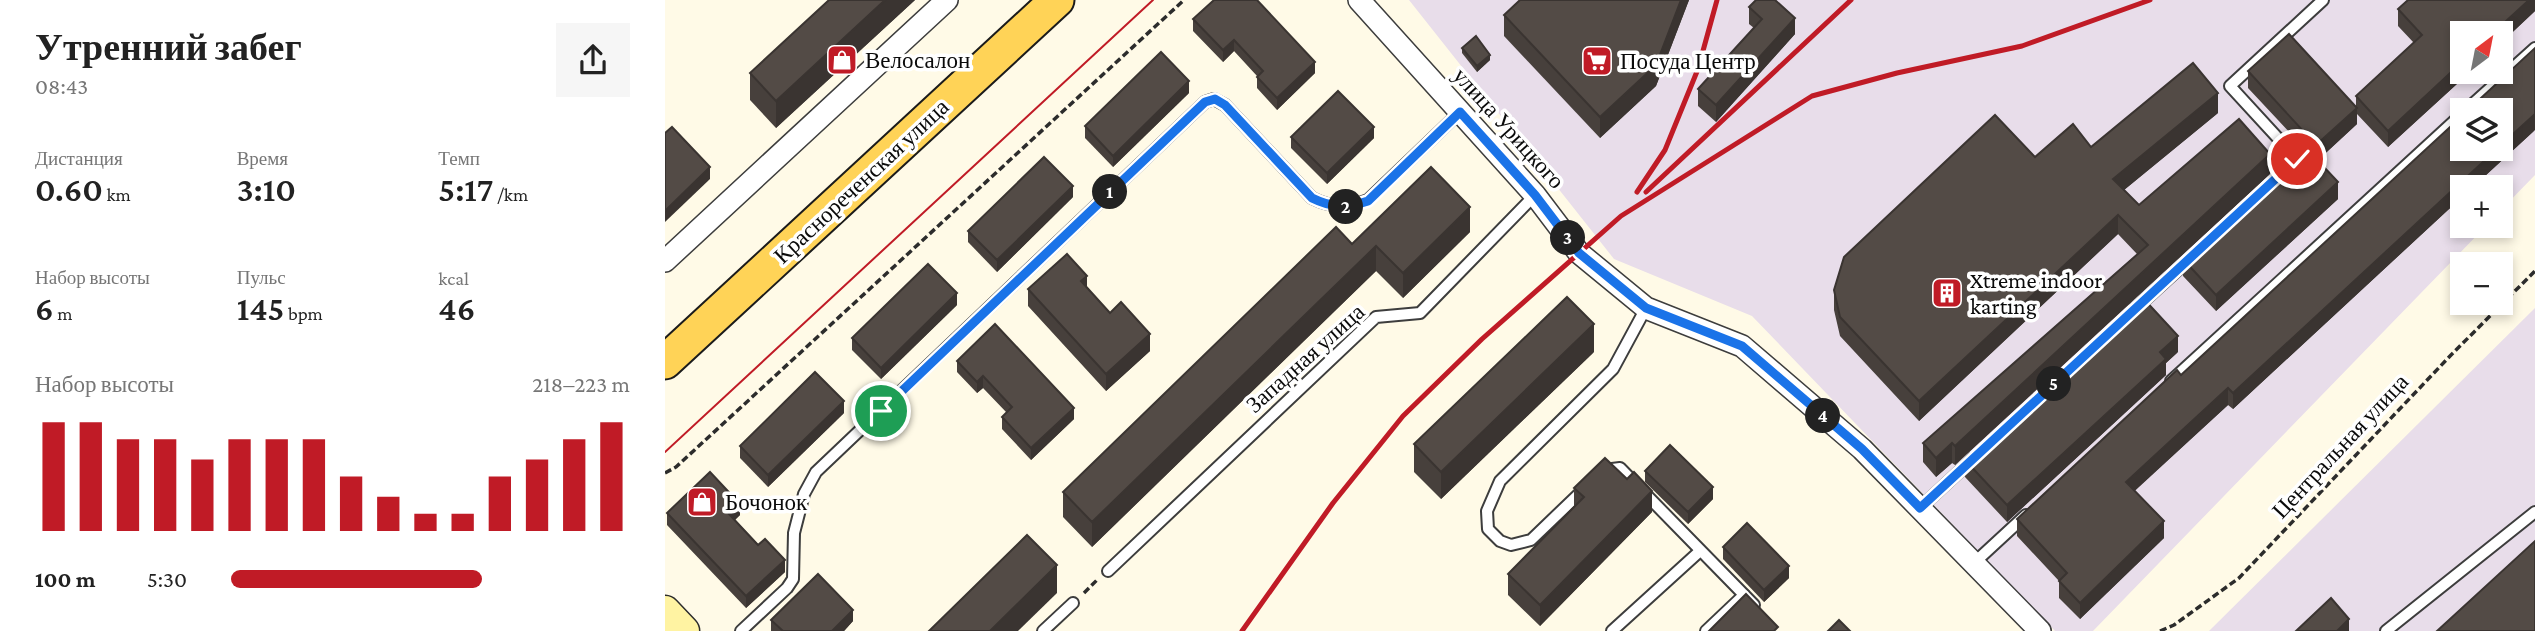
<!DOCTYPE html>
<html lang="ru">
<head>
<meta charset="utf-8">
<style>
	:root { --surface:#fff; --page:#f6f6f6; --text:#222; --muted:#767676; --accent:#c01b26 }
	body { margin:0; font-family:"Crimson Pro",serif; background:var(--page); color:var(--text); height:100vh; display:flex; flex-direction:column; font-size:26px; white-space:nowrap }
	* { box-sizing:border-box; margin:0 }
	p { font-size:23px; color:var(--muted) }
	.icon { flex:none; width:38px; height:38px; fill:none; stroke:currentColor; stroke-width:2; stroke-linecap:round; stroke-linejoin:round }
	.map { position:relative; flex:1; overflow:hidden }
	.panel { display:flex; flex-direction:column; background:var(--surface); width:665px }
	.panel>* { flex:none }
	.needle { width:46px; rotate:32deg }
	.controls { position:absolute; left:1785px; top:21px; display:grid; gap:14px }
	.controls a { display:grid; place-items:center; width:63px; height:63px; border-radius:0px; background:var(--surface); box-shadow:0 4px 10px #0003; font-size:35px }
	.pin { position:absolute; display:grid; place-items:center; width:60px; height:60px; color:#fff; margin:-30px; border:4px solid #fff; border-radius:50%; box-shadow:0 2px 7px #0007 }
	.km { position:absolute; width:35px; height:35px; margin:-18px; border-radius:50%; background:#222; color:#fff; font-size:19px; line-height:35px; text-align:center }
	.round { display:grid; place-items:center; flex:none; width:74px; height:74px; border-radius:0px; background:var(--page) }
	.overview { display:flex; align-items:center; justify-content:space-between; height:119px; padding:0 35px }
	h1 { font-size:38px; font-weight:600; line-height:52px }
	.figures { display:grid; grid-template-columns:repeat(3,1fr); gap:10px; height:119px; padding:7px 35px }
	.figures div { display:grid; align-content:center }
	.figures b { font-size:35px; font-weight:600 }
	.figures small { font-size:19px; font-weight:400 }
	.figures p { font-size:19px }
	.chart { height:196px; padding:14px 35px }
	.chart p { display:flex; justify-content:space-between }
	.chart svg { width:100%; height:126px; margin-top:7px; stroke:var(--accent); stroke-width:6 }
	ul { padding:0 35px; list-style:none; font-size:23px }
	li { display:grid; grid-template-columns:112px 84px 1fr; align-items:center; height:52px }
	li i { height:18px; border-radius:9px; background:var(--accent) }
	main { display:flex; flex:1; min-height:0 }
	.map>svg:first-child { display:block }
	.industrial { fill:#e8ddea; fill-rule:evenodd }
	.lines { fill:none; stroke-linecap:round; stroke-linejoin:round }
	.lane-casing { stroke:#3d3d3d; stroke-width:14 }
	.street-casing { stroke:#3d3d3d; stroke-width:24 }
	.secondary-casing { stroke:#2c2c2c; stroke-width:33 }
	.primary-casing { stroke:#1b1b1b; stroke-width:37 }
	.path { stroke:#2c2c2c; stroke-width:3.5; stroke-dasharray:7 3.5; stroke-linecap:butt }
	.lane { stroke:#fff; stroke-width:10 }
	.street { stroke:#fff; stroke-width:21 }
	.secondary { stroke:#fff3a2; stroke-width:30 }
	.primary { stroke:#ffd357; stroke-width:33 }
	.tram { stroke:#c01b26; stroke-width:2 }
	.rail { stroke:#c01b26; stroke-width:5 }
	.wall { fill:#47403c }
	.shaded-wall { fill:#3a3431 }
	.building { fill:#534b46; stroke:#3a3431; stroke-width:2 }
	.route-casing { stroke:#fff; stroke-width:14 }
	.route { stroke:#1a73e8; stroke-width:9 }
	.labels { text-anchor:middle; dominant-baseline:central; stroke-width:7; stroke-linejoin:round; paint-order:stroke }
	.poi-label { font-size:23px; fill:#0a0a0a; stroke:#fff; text-anchor:start }
	.street-label { font-size:23px; fill:#0a0a0a; stroke:#fff }
</style>
</head>
<body>
<main>
<section class="panel">
<div class="overview"><div><h1>Утренний забег</h1><p>08:43</p></div><a class="round"><svg class="icon" aria-label="share" viewBox="0 0 24 24"><path d="M12 15V3M7 8l5-5 5 5M5 13v7h14v-7"/></svg></a></div>
<div class="figures">
<div><p>Дистанция</p><b>0.60<small> km</small></b></div>
<div><p>Время</p><b>3:10</b></div>
<div><p>Темп</p><b>5:17<small> /km</small></b></div>
</div>
<div class="figures">
<div><p>Набор высоты</p><b>6<small> m</small></b></div>
<div><p>Пульс</p><b>145<small> bpm</small></b></div>
<div><p>kcal</p><b>46</b></div>
</div>
<div class="chart"><p><span>Набор высоты</span>218–223 m</p>
<svg viewBox="0 0 160 44" preserveAspectRatio="none"><path d="M5 44V6M15 44V6M25 44V12M35 44V12M45 44V19M55 44V12M65 44V12M75 44V12M85 44V25M95 44V32M105 44V38M115 44V38M125 44V25M135 44V19M145 44V12M155 44V6"/></svg>
</div>
<ul>
<li><b>100 m</b>5:30<i style="width:63%"></i></li>
</ul>
</section>
<div class="map">
<svg width="1870" height="631" viewBox="0 0 1870 631">
	<rect width="100%" height="100%" fill="#fffae7"/>
	<g class="industrial">
		<path d="M744,0H1870V175L1836,210V187H1797V226H1821L1428,631H1390L1087,316L949,259ZM1797,33H1836V72H1797ZM1797,110H1836V149H1797Z"/>
		<polygon points="1870,308 1870,631 1544,631"/>
	</g>
	<g class="lines">
		<g class="lane-casing">
			<g id="lane">
				<polyline points="1801,110 1870,48"/>
				<polyline points="1624,166 1632,159 1565,86 1658,0"/>
				<polyline points="1470,309 1528,256"/>
				<polyline points="1506,381 1797,114"/>
				<polyline points="939,470 955,468 1089,605"/>
				<polyline points="917,491 866,540 846,545 835,541 823,529 822,511 835,481 948,369 981,308"/>
				<polyline points="1255,508 1309,458"/>
				<polyline points="1309,563 1361,515"/>
				<polyline points="443,571 711,317 755,313 870,195"/>
				<path d="M76,631L122,588L128,579L129,533L139,494L151,472L540,102L549,99L560,105L647,198C667,208 682,208 703,200L795,112"/>
				<polyline points="378,631 408,603"/>
				<polyline points="947,631 1035,551"/>
				<polyline points="1041,631 1079,595"/>
				<polyline points="1721,631 1870,512"/>
			</g>
		</g>
		<g class="street-casing">
			<g id="street">
				<polyline points="694,0 870,195 914,253 981,308 1077,346 1197,449 1375,631"/>
				<polyline points="0,261 282,0"/>
			</g>
		</g>
		<g class="secondary-casing">
			<polyline id="secondary" points="0,611 19,631"/>
		</g>
		<g class="primary-casing">
			<polyline id="primary" points="0,362 392,0"/>
		</g>
		<g class="path">
			<polyline points="0,473 11,467 519,0"/>
			<polyline points="419,593 433,579"/>
			<polyline points="1495,631 1509,625 1574,578 1786,355 1870,271"/>
		</g>
		<use href="#lane" class="lane"/>
		<use href="#street" class="street"/>
		<use href="#secondary" class="secondary"/>
		<use href="#primary" class="primary"/>
		<polyline class="tram" points="0,452 488,0"/>
		<g class="rail">
			<polyline points="972,192 1000,150 1033,69 1052,0"/>
			<polyline points="981,192 1186,0"/>
			<polyline points="577,631 668,503 738,416 817,339 956,216 1147,96 1232,73 1357,46 1485,0"/>
		</g>
	</g>
	<g class="wall">
		<polygon points="164,0 250,0 111,128 85,100 85,73"/>
		<polygon points="855,0 1024,0 991,86 935,138 839,36 839,15"/>
		<polygon points="1084,7 1130,34 1051,122 1033,106 1033,89 1089,28 1084,24"/>
		<polygon points="1733,9 1870,11 1836,43 1836,33 1797,72 1805,72 1723,147 1692,114 1692,124 1653,160 1673,199 1551,311 1518,276 1518,259 1641,150 1583,88 1583,71 1691,106 1691,96 1749,43 1733,26"/>
		<polygon points="528,19 650,73 612,110 592,88 592,76 569,51 558,62 528,31"/>
		<polygon points="797,48 825,60 812,72 797,53"/>
		<polygon points="524,93 448,167 420,138 420,126"/>
		<polygon points="1553,113 1459,190 1474,205 1605,174 1290,465 1287,463 1271,477 1258,462 1258,443 1472,254 1453,234 1254,421 1175,336 1169,310 1169,290 1370,157 1426,147"/>
		<polygon points="1870,130 1808,187 1797,187 1797,197 1568,409 1563,405 1469,491 1499,538 1415,619 1394,598 1394,581 1352,536 1352,519 1516,375"/>
		<polygon points="626,137 709,138 662,184 626,148"/>
		<polygon points="408,197 332,272 303,242 303,231"/>
		<polygon points="805,232 738,298 711,271 427,547 398,517 398,492 687,244"/>
		<polygon points="422,288 445,313 485,351 441,391 363,306 363,289"/>
		<polygon points="292,305 216,379 187,350 187,338"/>
		<polygon points="929,352 776,499 749,472 749,444"/>
		<polygon points="1513,352 1501,363 1501,375 1342,522 1300,477 1300,460"/>
		<polygon points="292,361 409,419 366,460 337,429 337,417 342,413 318,388 312,393 292,372"/>
		<polygon points="179,413 103,487 75,458 75,446"/>
		<polygon points="980,471 1048,499 1023,524 980,482"/>
		<polygon points="909,488 987,512 875,626 843,595 843,574 909,507"/>
		<polygon points="2,513 75,515 70,520 120,572 81,608 2,525"/>
		<polygon points="1058,547 1124,578 1099,602 1058,559"/>
		<polygon points="106,620 188,621 179,631 106,631"/>
	</g>
	<g class="shaded-wall">
		<polygon points="220,0 250,0 111,128 111,101"/>
		<polygon points="1016,0 1024,0 991,86 935,138 935,117"/>
		<polygon points="1864,0 1870,0 1870,11 1836,43 1836,33 1828,33"/>
		<polygon points="1130,18 1130,34 1051,122 1051,105"/>
		<polygon points="569,40 569,51 558,62 558,50"/>
		<polygon points="825,55 825,60 812,72 812,66"/>
		<polygon points="650,62 650,73 612,110 612,98"/>
		<polygon points="1797,62 1797,72 1805,72 1723,147 1723,131"/>
		<polygon points="524,81 524,93 448,167 448,156"/>
		<polygon points="1553,93 1553,113 1448,199 1448,179"/>
		<polygon points="1692,108 1692,124 1651,162 1651,145"/>
		<polygon points="1870,114 1870,130 1808,187 1797,187 1797,197 1568,409 1568,393 1832,149 1836,149 1836,145"/>
		<polygon points="709,127 709,138 662,184 662,173"/>
		<polygon points="1605,154 1605,174 1290,465 1290,446"/>
		<polygon points="45,167 45,179 0,222 0,211"/>
		<polygon points="1673,182 1673,199 1551,311 1551,295"/>
		<polygon points="408,186 408,197 332,272 332,260"/>
		<polygon points="805,207 805,232 738,298 738,273"/>
		<polygon points="1453,215 1453,234 1254,421 1254,401"/>
		<polygon points="711,246 711,271 427,547 427,522"/>
		<polygon points="422,276 422,292 416,281"/>
		<polygon points="292,293 292,305 216,379 216,368"/>
		<polygon points="929,324 929,352 776,499 776,472"/>
		<polygon points="485,334 485,351 441,391 441,374"/>
		<polygon points="1513,336 1513,352 1501,363 1501,375 1342,522 1342,505 1495,352"/>
		<polygon points="318,376 318,388 312,393 312,382"/>
		<polygon points="1563,388 1563,405 1461,499 1461,482"/>
		<polygon points="179,401 179,413 103,487 103,475"/>
		<polygon points="409,408 409,419 366,460 366,448"/>
		<polygon points="1287,443 1287,463 1271,477 1271,458"/>
		<polygon points="1048,487 1048,499 1023,524 1023,512"/>
		<polygon points="987,491 987,512 875,626 875,605"/>
		<polygon points="75,504 75,515 64,525 64,514"/>
		<polygon points="1499,521 1499,538 1415,619 1415,603"/>
		<polygon points="120,560 120,572 81,608 81,596"/>
		<polygon points="392,565 392,593 353,631 325,631"/>
		<polygon points="1124,566 1124,578 1099,602 1099,590"/>
		<polygon points="188,610 188,621 179,631 167,631"/>
		<polygon points="1684,619 1684,631 1673,631 1673,630"/>
	</g>
	<g class="building">
		<polygon points="164,0 220,0 111,101 85,73"/>
		<polygon points="549,0 592,0 650,62 612,98 592,77 598,71 569,40 558,50 528,19"/>
		<polygon points="855,0 1016,0 991,65 935,117 839,15"/>
		<polygon points="1091,0 1110,0 1130,18 1051,105 1033,89 1097,19 1084,7"/>
		<polygon points="1743,0 1864,0 1828,33 1797,33 1797,62 1723,131 1691,96 1757,35 1733,9"/>
		<polygon points="1624,34 1692,108 1651,145 1583,71"/>
		<polygon points="811,36 825,55 812,66 797,48"/>
		<polygon points="1870,48 1870,114 1836,145 1836,110 1803,110"/>
		<polygon points="496,52 524,81 448,156 420,126"/>
		<polygon points="1528,63 1553,93 1448,179 1474,205 1574,119 1605,154 1290,446 1287,443 1271,458 1258,443 1483,245 1453,215 1254,401 1175,317 1169,290 1179,257 1330,115 1370,157 1408,124 1426,147"/>
		<polygon points="673,91 709,127 662,173 626,137"/>
		<polygon points="1797,116 1797,149 1832,149 1568,393 1563,388 1461,482 1499,521 1415,603 1394,581 1402,573 1352,519 1512,370 1516,375"/>
		<polygon points="7,127 45,167 0,211 0,133"/>
		<polygon points="1642,149 1673,182 1551,295 1518,259 1615,169 1617,172"/>
		<polygon points="379,157 408,186 332,260 303,231"/>
		<polygon points="766,167 805,207 738,273 711,246 427,522 398,492 671,227 687,244"/>
		<polygon points="402,254 422,276 416,281 445,313 456,302 485,334 441,374 363,289"/>
		<polygon points="263,264 292,293 216,368 187,338"/>
		<polygon points="902,297 929,324 776,472 749,444"/>
		<polygon points="1477,297 1513,336 1495,352 1501,359 1342,505 1300,460"/>
		<polygon points="330,324 409,408 366,448 337,417 347,407 318,376 312,382 292,361"/>
		<polygon points="150,372 179,401 103,475 75,446"/>
		<polygon points="1005,445 1048,487 1023,512 980,471"/>
		<polygon points="940,458 962,479 969,472 987,491 875,605 843,574 919,497 909,488"/>
		<polygon points="45,472 75,504 64,514 93,545 100,539 120,560 81,596 2,513"/>
		<polygon points="1082,523 1124,566 1099,590 1058,547"/>
		<polygon points="362,535 392,565 325,631 264,631"/>
		<polygon points="1870,541 1870,631 1772,631"/>
		<polygon points="153,574 188,610 167,631 118,631 106,620"/>
		<polygon points="1081,594 1113,627 1109,631 1044,631"/>
		<polygon points="1666,598 1684,619 1673,630 1674,631 1631,631"/>
		<polygon points="1174,620 1185,631 1163,631"/>
	</g>
	<g class="lines">
		<g class="route-casing">
			<path id="route" d="M216,411L540,102L550,99L560,105L647,198C667,208 682,208 703,201L795,112L870,195L914,253L981,308L1077,346L1197,449L1255,508L1632,159"/>
		</g>
		<use href="#route" class="route"/>
	</g>
	<defs>
		<g id="shop-square" transform="scale(1.575)"><rect x="-9" y="-9" width="18" height="18" rx="4" fill="#c01b26" stroke="#fff"/><path d="M-5-2.5h2.3a2.7 3.5 0 0 1 5.4 0H5L5.5 6h-11ZM-1.5-2.5h3a1.5 2.3 0 0 0-3 0Z" fill="#fff"/></g>
		<g id="supermarket-square" transform="scale(1.575)"><rect x="-9" y="-9" width="18" height="18" rx="4" fill="#c01b26" stroke="#fff"/><path d="M-6-5.5h2.5l.6 2H6L4.5 2H-2.5L-4.4-4H-6ZM-1.5 3.2a1.3 1.3 0 1 0 .1 0ZM3 3.2a1.3 1.3 0 1 0 .1 0Z" fill="#fff"/></g>
		<g id="building-square" transform="scale(1.575)"><rect x="-9" y="-9" width="18" height="18" rx="4" fill="#c01b26" stroke="#fff"/><path d="M-4-6H4V6H1V3H-1V6H-4ZM-2.5-4.3h1.7v1.8h-1.7ZM.8-4.3h1.7v1.8H.8ZM-2.5-1h1.7V.8h-1.7ZM.8-1h1.7V.8H.8Z" fill="#fff"/></g>
	</defs>
	<g fill-rule="evenodd">
		<use href="#shop-square" x="177" y="60"/>
		<use href="#supermarket-square" x="932" y="61"/>
		<use href="#building-square" x="1282" y="293"/>
		<use href="#shop-square" x="37" y="502"/>
	</g>
	<g class="labels">
		<g class="poi-label">
			<text x="200" y="60">Велосалон</text>
			<text x="955" y="61">Посуда Центр</text>
			<text x="1305" y="280">Xtreme indoor<tspan x="1305" dy="26">karting</tspan></text>
			<text x="60" y="502">Бочонок</text>
		</g>
		<g class="street-label">
			<text transform="translate(844 128) rotate(48)">улица Урицкого</text>
			<text transform="translate(196 181) rotate(-43)">Краснореченская улица</text>
			<text transform="translate(640 358) rotate(-42)">Западная улица</text>
			<text transform="translate(1675 446) rotate(-47)">Центральная улица</text>
		</g>
	</g>
</svg>
<div class="controls">
<a><svg class="needle" viewBox="-14 -14 28 28"><path d="M0-13l5 13h-10z" fill="#e53935"/><path d="M0 13l5-13h-10z" fill="#767676"/></svg></a>
<a><svg class="icon" aria-label="layers" viewBox="0 0 24 24"><path d="M12 4l9 5-9 5-9-5zM3 14l9 5 9-5"/></svg></a>
<a>+</a>
<a>−</a>
</div>
<div class="pin" style="left:216px;top:411px;background:#1e9e55"><svg class="icon" aria-label="arrive" viewBox="0 0 24 24"><path d="M6 21V4h12l-3 4 3 4H6"/></svg></div>
<div class="pin" style="left:1632px;top:159px;background:#d93025"><svg class="icon" aria-label="check" viewBox="0 0 24 24"><path d="M5 12l5 5 9-10"/></svg></div>
<b class="km" style="left:445px;top:192px">1</b>
<b class="km" style="left:681px;top:207px">2</b>
<b class="km" style="left:903px;top:238px">3</b>
<b class="km" style="left:1158px;top:416px">4</b>
<b class="km" style="left:1389px;top:384px">5</b>
</div>
</main>
</body>
</html>
